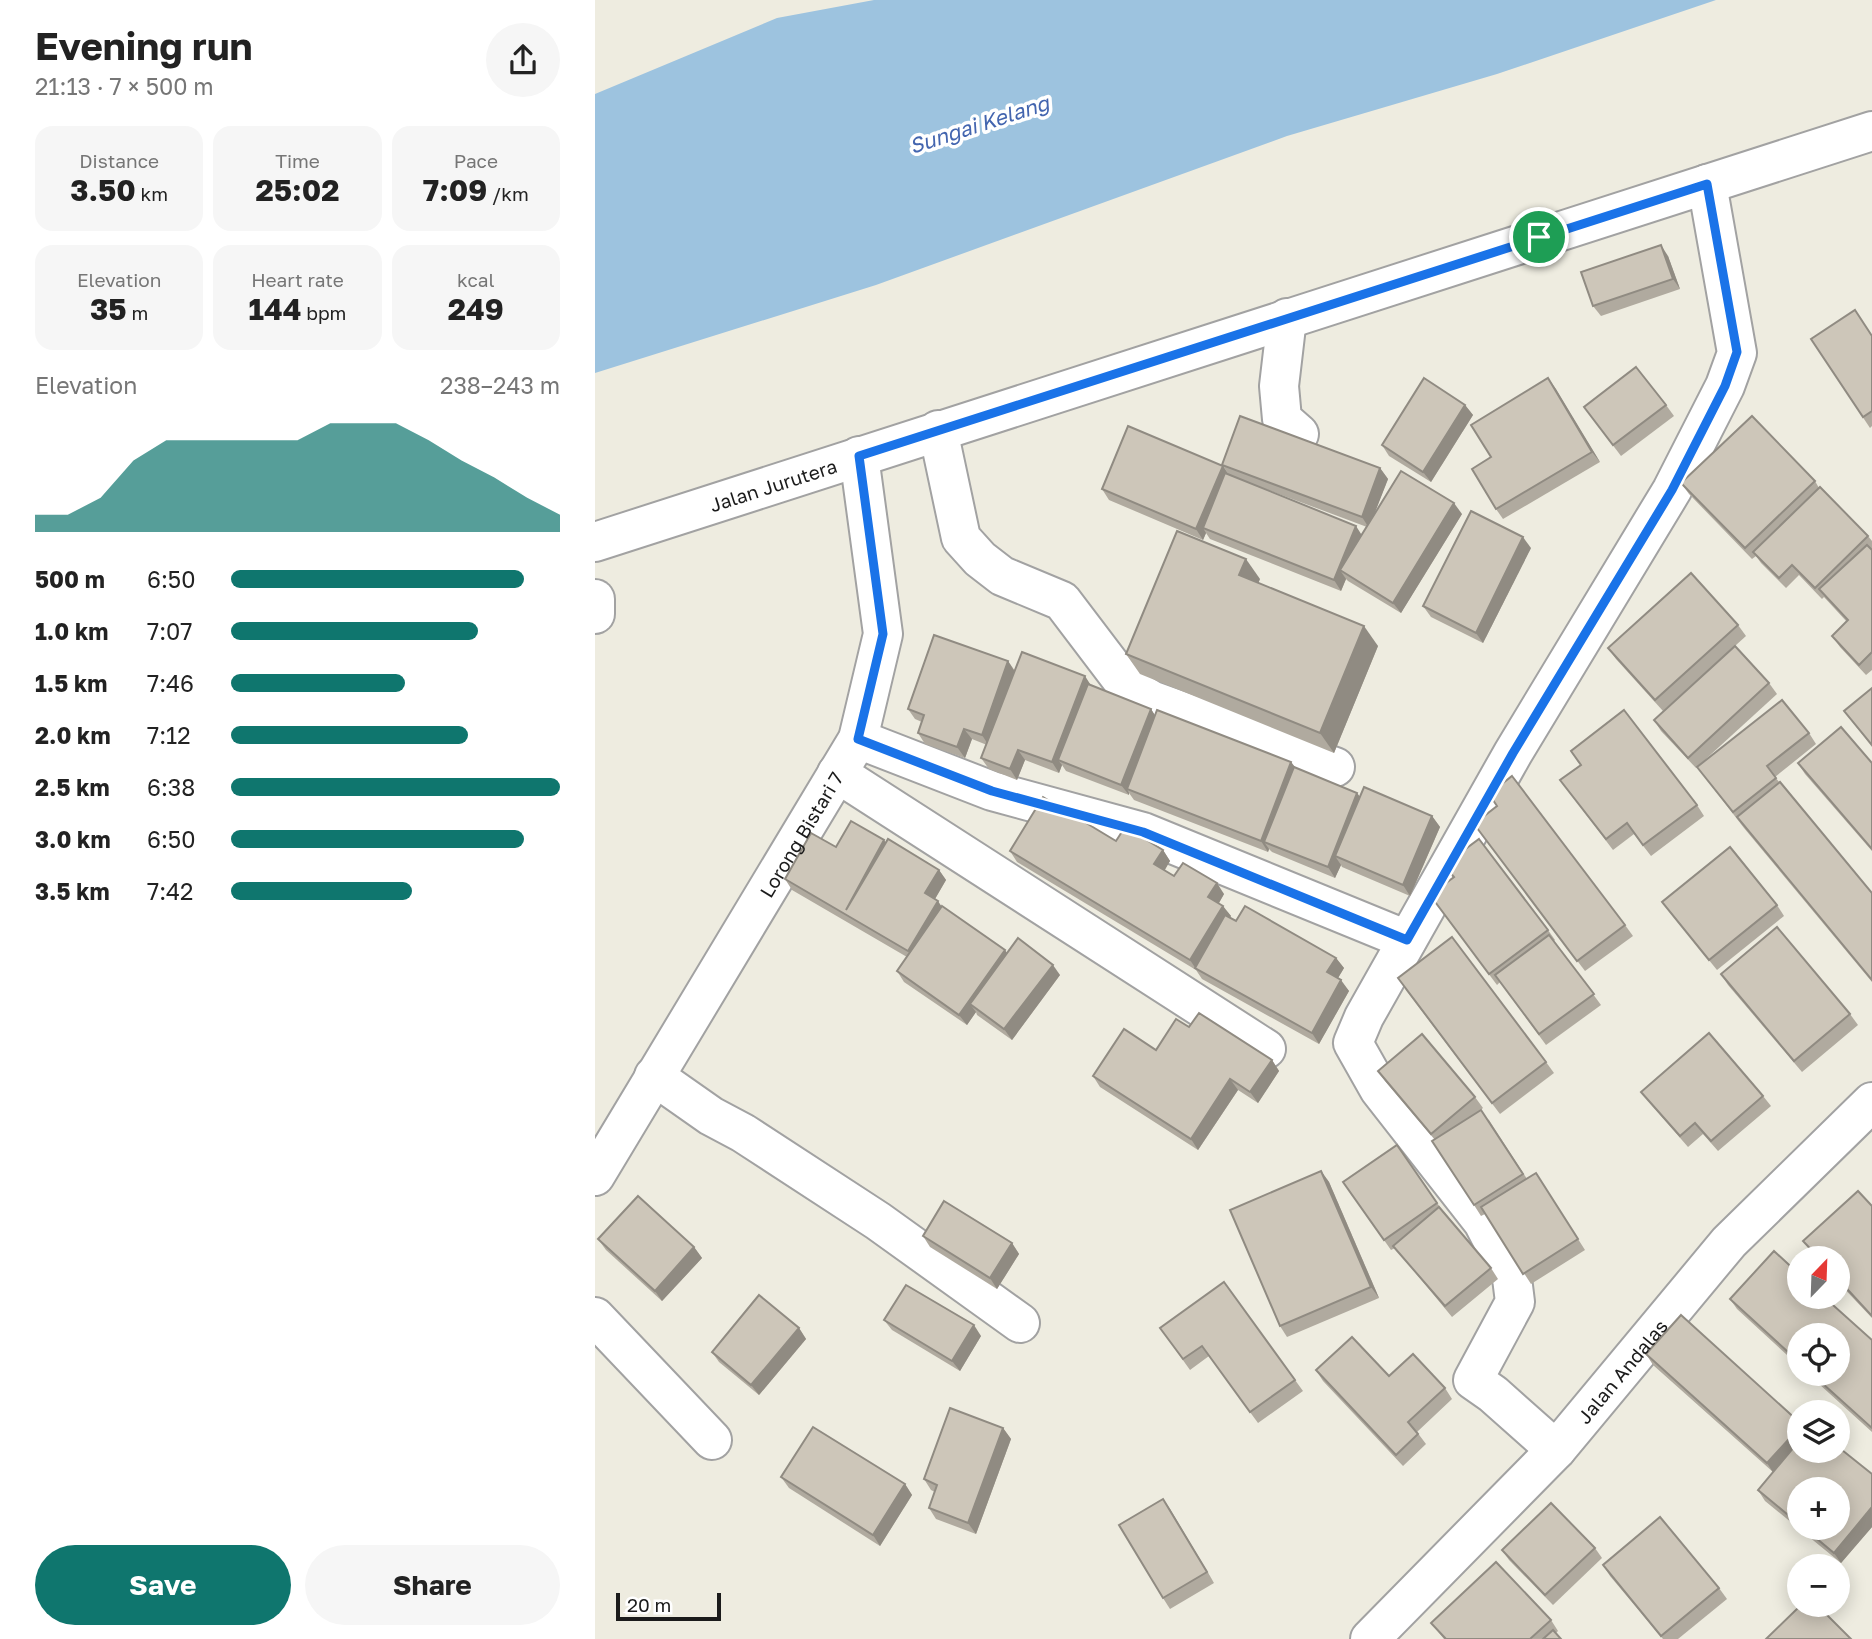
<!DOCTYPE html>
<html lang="en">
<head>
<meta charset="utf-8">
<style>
	:root { --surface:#fff; --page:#f6f6f6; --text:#222; --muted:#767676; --accent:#0f766e }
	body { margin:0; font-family:"Golos Text",sans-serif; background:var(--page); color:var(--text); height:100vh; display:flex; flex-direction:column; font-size:26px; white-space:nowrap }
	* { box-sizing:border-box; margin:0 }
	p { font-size:23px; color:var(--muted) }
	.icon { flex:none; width:38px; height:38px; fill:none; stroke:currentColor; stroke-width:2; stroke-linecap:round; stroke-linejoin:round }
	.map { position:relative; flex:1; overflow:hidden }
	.side { display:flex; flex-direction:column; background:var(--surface); width:595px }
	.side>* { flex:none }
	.needle { width:46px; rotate:23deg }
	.controls { position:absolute; left:1192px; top:1246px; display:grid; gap:14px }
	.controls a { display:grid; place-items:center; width:63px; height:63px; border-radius:50%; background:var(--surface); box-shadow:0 4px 18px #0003; font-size:35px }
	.scale { position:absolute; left:21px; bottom:18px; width:105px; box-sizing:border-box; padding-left:7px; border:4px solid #1b1b1b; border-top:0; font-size:19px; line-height:24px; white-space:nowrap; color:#1b1b1b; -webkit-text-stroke:5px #fff; paint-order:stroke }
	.pin { position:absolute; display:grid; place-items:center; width:60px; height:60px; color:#fff; margin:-30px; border:4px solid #fff; border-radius:50%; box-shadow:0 2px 7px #0007 }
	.round { display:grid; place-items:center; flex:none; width:74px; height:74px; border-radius:37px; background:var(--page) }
	.head { display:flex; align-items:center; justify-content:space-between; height:119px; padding:0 35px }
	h1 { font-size:38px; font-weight:700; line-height:52px }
	.stats { display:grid; grid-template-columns:repeat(3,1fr); gap:10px; height:119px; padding:7px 35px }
	.stats div { display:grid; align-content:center; border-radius:18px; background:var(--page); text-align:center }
	.stats b { font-size:30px; font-weight:700 }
	.stats small { font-size:19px; font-weight:400 }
	.stats p { font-size:19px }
	.chart { height:196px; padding:14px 35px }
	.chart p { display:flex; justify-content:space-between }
	.chart svg { width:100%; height:126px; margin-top:7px; fill:var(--accent); opacity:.7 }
	.primary-button { display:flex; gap:14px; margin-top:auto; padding:14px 35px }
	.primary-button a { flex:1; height:80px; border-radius:42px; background:var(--accent); color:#fff; font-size:28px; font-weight:700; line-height:80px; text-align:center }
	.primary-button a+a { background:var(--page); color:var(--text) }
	ul { padding:0 35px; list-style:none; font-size:23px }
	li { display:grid; grid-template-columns:112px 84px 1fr; align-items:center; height:52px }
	li i { height:18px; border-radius:9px; background:var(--accent) }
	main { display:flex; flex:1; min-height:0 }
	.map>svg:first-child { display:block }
	.water { fill:#9dc3df }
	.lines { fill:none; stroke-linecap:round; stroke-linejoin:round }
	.minor-casing { stroke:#a2a2a2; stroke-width:42 }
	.minor { stroke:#fff; stroke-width:38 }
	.wall { fill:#b0aa9f; fill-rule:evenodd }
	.shaded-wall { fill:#908b82 }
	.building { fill:#cdc6b9; stroke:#908b82; stroke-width:2 }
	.route-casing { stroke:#fff; stroke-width:14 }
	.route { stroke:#1a73e8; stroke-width:9 }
	.labels { text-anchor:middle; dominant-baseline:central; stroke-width:7; stroke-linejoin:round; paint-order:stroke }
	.street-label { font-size:19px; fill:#1b1b1b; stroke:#fff }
	.water-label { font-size:21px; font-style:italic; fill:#4365af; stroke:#fff }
</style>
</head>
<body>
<main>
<section class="side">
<div class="head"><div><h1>Evening run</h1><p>21:13 · 7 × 500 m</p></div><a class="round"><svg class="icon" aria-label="share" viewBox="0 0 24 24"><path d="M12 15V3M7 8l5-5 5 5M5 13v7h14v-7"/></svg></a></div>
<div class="stats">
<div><p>Distance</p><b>3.50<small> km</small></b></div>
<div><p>Time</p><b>25:02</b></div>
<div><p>Pace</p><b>7:09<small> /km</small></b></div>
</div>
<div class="stats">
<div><p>Elevation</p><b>35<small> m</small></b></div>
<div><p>Heart rate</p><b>144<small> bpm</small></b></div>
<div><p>kcal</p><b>249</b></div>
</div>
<div class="chart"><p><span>Elevation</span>238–243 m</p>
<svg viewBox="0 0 160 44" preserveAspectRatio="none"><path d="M0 44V38L10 38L20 32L30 19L40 12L50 12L60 12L70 12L80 12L90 6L100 6L110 6L120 12L130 19L140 25L150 32L160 38V44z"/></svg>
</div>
<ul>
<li><b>500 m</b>6:50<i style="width:89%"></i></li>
<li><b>1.0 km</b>7:07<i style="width:75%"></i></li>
<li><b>1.5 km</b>7:46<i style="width:53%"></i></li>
<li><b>2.0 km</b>7:12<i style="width:72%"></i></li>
<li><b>2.5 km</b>6:38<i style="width:100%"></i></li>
<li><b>3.0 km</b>6:50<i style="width:89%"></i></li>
<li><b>3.5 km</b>7:42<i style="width:55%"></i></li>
</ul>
<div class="primary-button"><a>Save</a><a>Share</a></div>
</section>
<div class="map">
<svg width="1277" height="1639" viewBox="0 0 1277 1639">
	<rect width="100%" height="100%" fill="#eeece0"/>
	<polygon class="water" points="279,0 1121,0 902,74 692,136 281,285 0,373 0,94 182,18"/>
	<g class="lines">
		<g class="minor-casing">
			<g id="minor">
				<polyline points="692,318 684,386 687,419 704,434"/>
				<polyline points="343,430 366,538 385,559 407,576 467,601 530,684 556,700 740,767"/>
				<path id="s1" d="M0,542L1277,131"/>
				<polyline points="0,599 0,614"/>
				<polyline points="263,739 397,791 548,832 812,940"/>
				<polyline points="242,773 671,1049"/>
				<polyline points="59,1076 116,1116 148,1133 283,1221 425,1323"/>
				<path id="s2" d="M0,1176L263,739L288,634L264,456"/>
				<polyline points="0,1317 117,1440"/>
				<polyline points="961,1450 898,1394 878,1380 920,1302 917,1278 888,1222 784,1089 758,1043 769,1017 918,753 1077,490 1130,386 1142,353 1112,184"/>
				<path id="s3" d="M775,1639L961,1450L1134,1242L1277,1102"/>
			</g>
		</g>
		<use href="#minor" class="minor"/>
	</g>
	<g class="wall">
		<polygon points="1073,256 1085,289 1006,316 998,306"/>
		<polygon points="1277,335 1277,426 1275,428 1216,339"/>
		<polygon points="953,378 1005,462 908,519 901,509 896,457"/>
		<polygon points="870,405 878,415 836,482 794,456 787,445"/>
		<polygon points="1071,405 1079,416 1026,456 989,407"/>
		<path d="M627,465L785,468L793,479L779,514H867L806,613L753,581L751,579L746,591L615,539L611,533L608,540L514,500L507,489L628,466L634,475ZM636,476L772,527L767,535Z"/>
		<polygon points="1220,481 1224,488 1273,536 1277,541 1277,670 1271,675 1245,647 1237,636 1252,622 1229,597 1227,599 1204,575 1191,588 1166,563 1161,556 1157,559 1094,494 1086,483"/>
		<polygon points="936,548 888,643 836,617 828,606"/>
		<polygon points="665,579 663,583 783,646 739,753 545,674 531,654"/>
		<polygon points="1143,625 1151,636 1068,711 1021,659 1013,648"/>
		<polygon points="413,661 420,671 497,686 556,709 560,716 696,762 701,768 762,793 765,797 837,816 845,827 815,896 747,867 746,865 740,878 677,852 674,849 673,852 539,800 534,793 534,795 471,771 467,765 464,773 430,760 422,780 394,769 386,758 392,745 377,739 370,758 330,744 323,733 327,722 320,719 313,709"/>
		<polygon points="1174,683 1182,694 1101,768 1066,731 1059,720"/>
		<polygon points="1277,688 1277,747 1249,711"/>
		<polygon points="1214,733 1221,744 1180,777 1277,893 1277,982 1149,828 1102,767"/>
		<polygon points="976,751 1102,805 1109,816 1056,856 1039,834 1018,850 965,780 985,765"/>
		<polygon points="1203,763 1277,763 1277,851 1210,774"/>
		<polygon points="902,806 1030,925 1038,936 990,971 886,834"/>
		<polygon points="521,841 568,850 575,861 569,870 579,876 629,894 624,903 636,916 635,917 641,921 741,958 749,968 743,978 754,991 724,1044 607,979 601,970 422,862 415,851"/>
		<polygon points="291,843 344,870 351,880 340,899 347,907 412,954 465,975 417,1040 382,1015 381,1012 372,1025 309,982 302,971 312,957 197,890 190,879 241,847"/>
		<polygon points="849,865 953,930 960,940 959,941 1006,1005 951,1045 905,982 902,985 842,905 858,878"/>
		<polygon points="1067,902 1182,905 1189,916 1122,970"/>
		<polygon points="1126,974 1255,1014 1263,1025 1207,1072 1133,985"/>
		<polygon points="810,989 951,1062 959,1073 905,1114"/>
		<polygon points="594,1027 677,1060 684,1071 663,1103 643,1090 603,1150 505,1087 498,1076 561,1050"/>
		<polygon points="783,1071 880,1097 888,1108 882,1113 894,1120 932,1179 948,1184 990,1250 936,1284 890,1214 886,1216 879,1205 840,1140 790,1081"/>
		<polygon points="1046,1092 1168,1096 1176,1106 1123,1151 1108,1134 1093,1147 1054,1102"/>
		<polygon points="802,1145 847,1210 896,1268 903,1279 857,1317 800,1248 796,1250 748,1182"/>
		<polygon points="726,1171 734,1182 784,1298 692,1337 685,1326"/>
		<polygon points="1277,1206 1277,1318 1242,1281 1242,1258 1221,1258 1208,1241"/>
		<polygon points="328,1236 417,1243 424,1254 402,1289 335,1247"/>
		<polygon points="3,1239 99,1247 107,1258 67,1301 11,1250"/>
		<polygon points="629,1282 708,1391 663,1423 614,1356 595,1370 565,1328"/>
		<polygon points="1135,1299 1277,1340 1277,1432 1213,1374 1242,1374 1204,1335 1204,1366 1142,1309"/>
		<path d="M1086,1315L1204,1422V1451H1242V1446L1277,1474V1527L1246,1563L1170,1501L1163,1490L1178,1472L1058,1365L1051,1354ZM1204,1489H1242V1528H1204Z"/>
		<polygon points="289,1320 386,1336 365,1371 297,1330"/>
		<polygon points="204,1328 211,1339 164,1395 124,1362 117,1352"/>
		<polygon points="721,1370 794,1376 850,1388 857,1399 822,1432 831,1444 808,1466 728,1381"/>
		<polygon points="408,1428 416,1439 381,1534 341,1519 334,1508 340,1492 336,1490 329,1479"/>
		<polygon points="186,1477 310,1484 317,1495 285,1546 194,1488"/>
		<polygon points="568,1499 619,1583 575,1609 568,1598"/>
		<polygon points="1000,1548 1007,1558 958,1605 914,1560 907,1550"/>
		<polygon points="1008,1565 1124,1588 1132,1599 1083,1639 1068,1639 1015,1576"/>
		<polygon points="956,1620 963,1631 961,1633 966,1639 849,1639 836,1623"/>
	</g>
	<g class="shaded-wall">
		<polygon points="1066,245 1073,256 1085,289 1078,279"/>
		<polygon points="953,378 961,389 1005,462 997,452"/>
		<polygon points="870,405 878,415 836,482 828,472"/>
		<polygon points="628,466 635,477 608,528 611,533 608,540 601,529"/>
		<polygon points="785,468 793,479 774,528 767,517"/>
		<polygon points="859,503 867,514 806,613 798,603"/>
		<polygon points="761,526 768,537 745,570 751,579 746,591 739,580"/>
		<polygon points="928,537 936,548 888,643 881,633"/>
		<polygon points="651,559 665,579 658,595 644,575"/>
		<polygon points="769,626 783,646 739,753 725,733"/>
		<polygon points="413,661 420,672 394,746 387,735"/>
		<polygon points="490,676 497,687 463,760 467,765 464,773 457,762"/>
		<polygon points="556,709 563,720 532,789 534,793 534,795 526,785"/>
		<polygon points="369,729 377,739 370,758 362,747"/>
		<polygon points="423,750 430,760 422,780 415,769"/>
		<polygon points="696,762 704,773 669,842 674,849 673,852 666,841"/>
		<polygon points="762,793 770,804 740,856 746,865 740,878 733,867"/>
		<polygon points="837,816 845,827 815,896 808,885"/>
		<polygon points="289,840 296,850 251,910"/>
		<polygon points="568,850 575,861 567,875 559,864"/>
		<polygon points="344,870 351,880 337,904 330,893"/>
		<polygon points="622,883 629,894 621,908 613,897"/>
		<polygon points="343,901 350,912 320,962 313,951"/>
		<polygon points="628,906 636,916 603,970 601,969 595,960"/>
		<polygon points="410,950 417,960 375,1004 381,1012 372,1025 364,1015"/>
		<polygon points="741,958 749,968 740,983 732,972"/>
		<polygon points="458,965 465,975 417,1040 409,1029"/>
		<polygon points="746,980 754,991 724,1044 717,1033"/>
		<polygon points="677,1060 684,1071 663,1103 655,1092"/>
		<polygon points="635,1079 643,1090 603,1150 596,1139"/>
		<polygon points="726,1171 734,1182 784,1298 776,1287"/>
		<polygon points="417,1243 424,1254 402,1289 395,1278"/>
		<polygon points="99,1247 107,1258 67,1301 60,1291"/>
		<polygon points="379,1325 386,1336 365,1371 357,1361"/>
		<polygon points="204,1328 211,1339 164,1395 156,1385"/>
		<polygon points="408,1428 416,1439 381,1534 373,1523"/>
		<polygon points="1204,1428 1204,1447 1179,1474 1172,1463"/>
		<polygon points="310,1484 317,1495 285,1546 278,1535"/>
		<polygon points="568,1499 575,1509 619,1583 612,1572"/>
		<polygon points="1277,1507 1277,1527 1246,1563 1239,1553"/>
	</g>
	<g class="building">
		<polygon points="1066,245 1078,279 998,306 986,272"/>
		<polygon points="1260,310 1277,336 1277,411 1268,417 1216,339"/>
		<polygon points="1041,367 1071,405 1018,445 989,407"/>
		<polygon points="829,378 870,405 828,472 787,445"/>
		<polygon points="953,378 997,452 901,509 877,469 896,457 876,425"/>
		<polygon points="645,416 785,468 767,517 627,465"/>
		<polygon points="1157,416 1220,481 1150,548 1086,483"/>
		<polygon points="533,426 628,466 601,529 507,489"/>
		<polygon points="806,471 859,503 798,603 745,570"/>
		<polygon points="630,473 761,526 739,580 608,528"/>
		<polygon points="1225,487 1273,536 1220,588 1197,565 1184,578 1158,552"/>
		<polygon points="876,511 928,537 881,633 828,606"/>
		<polygon points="582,531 651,559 644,575 769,626 725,733 531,654"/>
		<polygon points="1272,545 1277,550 1277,652 1264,665 1237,636 1253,620 1224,589"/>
		<polygon points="1096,573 1143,625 1060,700 1013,648"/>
		<polygon points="339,635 413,661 387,735 369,729 362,747 323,733 329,715 313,709"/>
		<polygon points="1140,646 1174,683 1093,758 1059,720"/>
		<polygon points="427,652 490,676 457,762 423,750 415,769 386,758"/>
		<polygon points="493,684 556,709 526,785 463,760"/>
		<polygon points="1277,688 1277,745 1249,711"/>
		<polygon points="1187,700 1214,733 1172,766 1181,778 1138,812 1102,767"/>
		<polygon points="562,710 696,762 666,841 532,789"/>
		<polygon points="1029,710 1102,805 1048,845 1032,823 1011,839 965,780 986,765 976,751"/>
		<polygon points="1246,727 1277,763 1277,849 1203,763"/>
		<polygon points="699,767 762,793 733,867 669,842"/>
		<polygon points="917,776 1030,925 982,961 879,824 902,806 894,794"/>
		<polygon points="1185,782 1277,893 1277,980 1142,817"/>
		<polygon points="769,787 837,816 808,885 740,856"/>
		<polygon points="448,797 521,841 530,827 568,850 559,864 579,876 588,863 622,883 613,897 628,906 595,960 415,851"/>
		<polygon points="256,821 289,840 251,910 293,839 344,870 330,893 343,901 313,951 190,879 216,833 241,847"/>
		<polygon points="884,839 953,930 894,974 835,895 859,877 849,865"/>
		<polygon points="1135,847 1182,905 1114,960 1067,902"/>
		<polygon points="347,906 410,950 364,1015 302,971"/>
		<polygon points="650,906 741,958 732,972 746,980 717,1033 600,968 630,915 641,921"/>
		<polygon points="1182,927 1255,1014 1199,1061 1126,974"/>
		<polygon points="954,935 999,994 944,1034 900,975"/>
		<polygon points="857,937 951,1062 897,1103 803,978"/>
		<polygon points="423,938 458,965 409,1029 375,1004"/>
		<polygon points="604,1013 677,1060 655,1092 635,1079 596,1139 498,1076 529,1029 561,1050 581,1019 594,1027"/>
		<polygon points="1114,1033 1168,1096 1116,1141 1100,1123 1085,1136 1046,1092"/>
		<polygon points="827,1034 880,1097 836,1134 783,1071"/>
		<polygon points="886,1110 928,1174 879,1205 837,1141"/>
		<polygon points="802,1145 842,1203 789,1240 748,1182"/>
		<polygon points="726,1171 776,1287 685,1326 635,1210"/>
		<polygon points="941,1173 983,1239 928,1274 886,1207"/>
		<polygon points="1263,1191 1277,1206 1277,1316 1242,1278 1242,1258 1224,1258 1208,1241"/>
		<polygon points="43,1196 99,1247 60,1291 3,1239"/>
		<polygon points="349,1201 417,1243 395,1278 328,1236"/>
		<polygon points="844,1207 896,1268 850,1306 798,1246"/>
		<polygon points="1179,1251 1204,1274 1204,1297 1229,1297 1277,1340 1277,1428 1217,1374 1242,1374 1242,1335 1204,1335 1204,1362 1135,1299"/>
		<polygon points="629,1282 700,1380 655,1412 607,1346 588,1359 565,1328"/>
		<polygon points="311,1285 379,1325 357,1361 289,1320"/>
		<polygon points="164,1295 204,1328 156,1385 117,1352"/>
		<polygon points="1086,1315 1204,1422 1204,1428 1172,1463 1051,1354"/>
		<polygon points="757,1337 794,1376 818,1354 850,1388 813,1422 823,1434 801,1455 721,1370"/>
		<polygon points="355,1408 408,1428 373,1523 334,1508 342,1485 329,1479"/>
		<polygon points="218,1427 310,1484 278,1535 186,1477"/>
		<polygon points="1204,1441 1204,1451 1242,1451 1242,1446 1277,1474 1277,1507 1239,1553 1209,1528 1242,1528 1242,1489 1204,1489 1204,1524 1163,1490"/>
		<polygon points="568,1499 612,1572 568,1598 524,1525"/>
		<polygon points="956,1503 1000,1548 950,1595 907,1550"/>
		<polygon points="1065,1517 1124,1588 1066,1636 1008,1565"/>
		<polygon points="901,1562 956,1620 935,1639 851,1639 836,1623"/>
		<polygon points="1206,1605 1222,1605 1256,1639 1171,1639"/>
		<polygon points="958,1630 966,1639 948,1639"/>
	</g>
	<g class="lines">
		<g class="route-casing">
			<polygon id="route" points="1112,184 1142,352 1130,386 1077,490 918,753 812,940 548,832 397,791 263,739 288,634 264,456"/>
		</g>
		<use href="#route" class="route"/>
	</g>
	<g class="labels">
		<g class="street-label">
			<text stroke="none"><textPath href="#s1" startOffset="187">Jalan Jurutera</textPath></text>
			<text stroke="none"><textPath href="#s2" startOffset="399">Lorong Bistari 7</textPath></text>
			<text stroke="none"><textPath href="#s3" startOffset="368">Jalan Andalas</textPath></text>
		</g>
		<g class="water-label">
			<text transform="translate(384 124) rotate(-18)">Sungai Kelang</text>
		</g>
	</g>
</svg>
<div class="controls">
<a><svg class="needle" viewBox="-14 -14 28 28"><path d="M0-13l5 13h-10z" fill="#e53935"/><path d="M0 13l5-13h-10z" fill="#767676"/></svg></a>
<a><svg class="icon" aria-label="locate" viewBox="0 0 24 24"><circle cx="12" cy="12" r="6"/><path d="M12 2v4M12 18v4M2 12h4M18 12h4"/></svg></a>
<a><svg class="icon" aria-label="layers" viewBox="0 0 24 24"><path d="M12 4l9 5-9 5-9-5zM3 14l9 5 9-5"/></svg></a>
<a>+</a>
<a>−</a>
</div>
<div class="scale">20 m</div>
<div class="pin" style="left:944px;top:237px;background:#1e9e55"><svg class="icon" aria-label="arrive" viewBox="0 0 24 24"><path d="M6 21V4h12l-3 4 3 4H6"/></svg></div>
</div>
</main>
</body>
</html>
